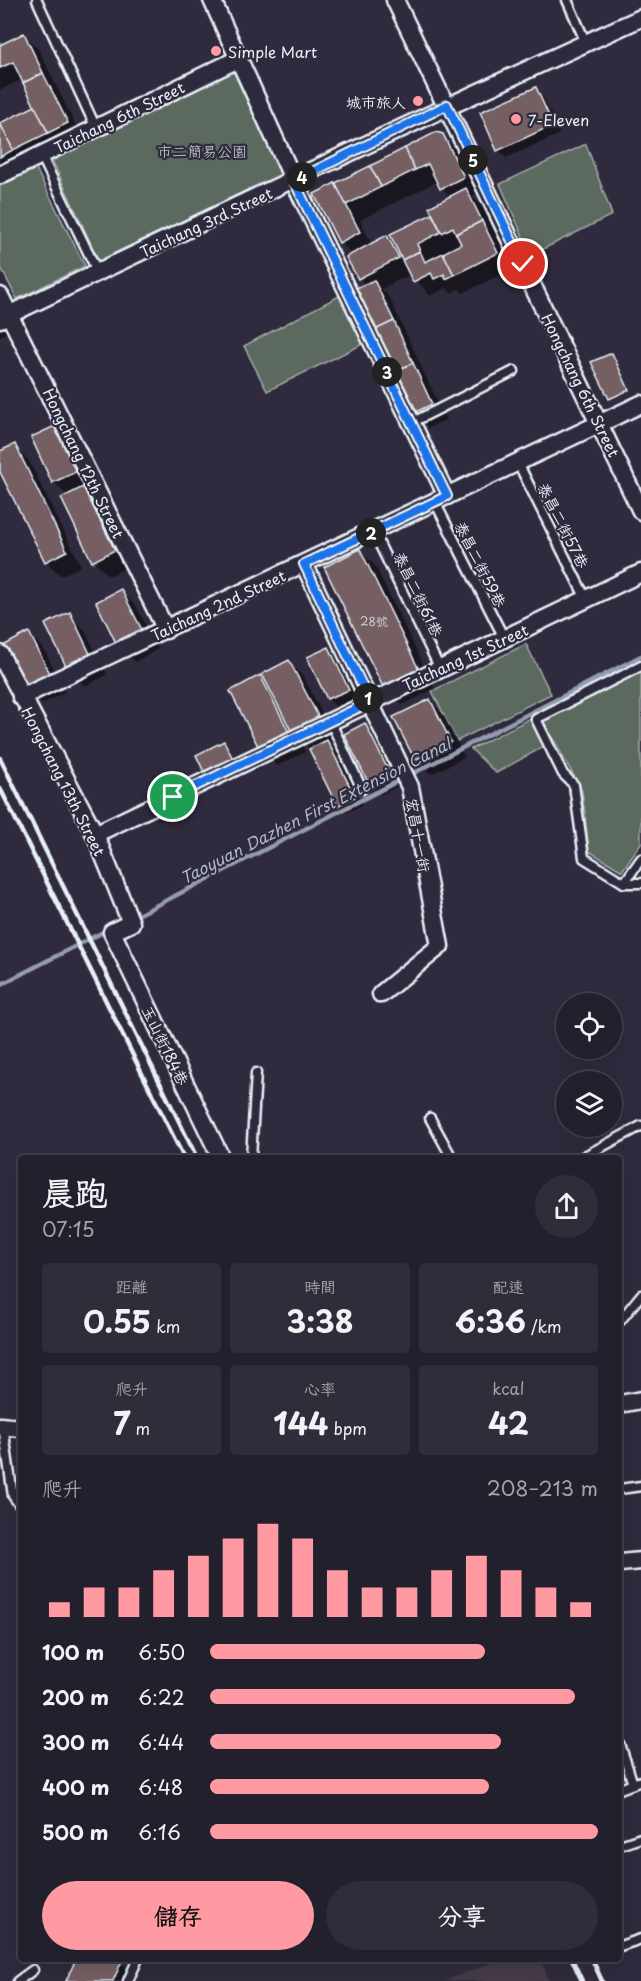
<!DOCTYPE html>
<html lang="zh-TW">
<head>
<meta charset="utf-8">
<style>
	:root { --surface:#23202e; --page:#2f2d3a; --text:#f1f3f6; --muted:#a3a3aa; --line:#403e4a; --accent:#ff9aa2 }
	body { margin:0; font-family:"Playpen Sans","LXGW WenKai TC",sans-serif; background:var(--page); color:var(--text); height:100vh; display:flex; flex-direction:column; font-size:22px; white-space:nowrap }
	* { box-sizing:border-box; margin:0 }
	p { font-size:20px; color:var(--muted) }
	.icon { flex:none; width:33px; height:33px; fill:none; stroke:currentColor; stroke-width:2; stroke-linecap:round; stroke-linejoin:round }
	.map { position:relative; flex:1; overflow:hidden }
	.side { position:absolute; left:18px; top:1155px; width:604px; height:807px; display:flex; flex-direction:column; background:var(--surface); border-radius:6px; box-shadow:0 6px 24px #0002,0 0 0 2px var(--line) }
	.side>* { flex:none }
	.fabs { position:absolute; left:556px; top:993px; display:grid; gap:12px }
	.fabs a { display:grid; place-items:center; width:66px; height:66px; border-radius:50%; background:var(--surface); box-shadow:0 6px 24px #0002,0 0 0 2px var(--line); font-size:30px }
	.pin { position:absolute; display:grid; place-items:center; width:51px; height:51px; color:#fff; margin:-26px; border:3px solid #fff; border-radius:50%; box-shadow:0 2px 6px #0007 }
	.km { position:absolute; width:30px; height:30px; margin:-15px; border-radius:50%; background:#222; color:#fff; font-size:16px; line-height:30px; text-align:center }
	.round { display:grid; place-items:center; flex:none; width:63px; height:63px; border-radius:32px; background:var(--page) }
	.overview { display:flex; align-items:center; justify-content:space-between; height:102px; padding:0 24px }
	h1 { font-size:33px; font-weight:700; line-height:45px }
	.stats { display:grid; grid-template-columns:repeat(3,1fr); gap:9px; height:102px; padding:6px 24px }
	.stats div { display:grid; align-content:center; border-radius:6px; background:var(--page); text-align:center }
	.stats b { font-size:30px; font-weight:700 }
	.stats small { font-size:16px; font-weight:400 }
	.stats p { font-size:16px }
	.chart { height:168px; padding:12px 24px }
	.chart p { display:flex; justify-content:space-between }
	.chart svg { width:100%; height:108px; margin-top:6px; stroke:var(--accent); stroke-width:6 }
	.cta { display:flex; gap:12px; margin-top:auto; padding:12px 24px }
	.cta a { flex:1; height:69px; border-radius:36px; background:var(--accent); color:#111; font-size:24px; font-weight:700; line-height:69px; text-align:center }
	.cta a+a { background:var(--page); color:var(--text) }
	ul { padding:0 24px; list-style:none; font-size:20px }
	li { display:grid; grid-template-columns:96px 72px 1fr; align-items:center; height:45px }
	li i { height:15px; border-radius:8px; background:var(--accent) }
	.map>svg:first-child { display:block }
	.built { fill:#443a48 }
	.green { fill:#5c695e; stroke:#a2adab; stroke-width:1.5 }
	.shadow { fill:#0007; fill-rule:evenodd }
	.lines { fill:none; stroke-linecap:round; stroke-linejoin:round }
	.stream { stroke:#949daf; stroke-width:4.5 }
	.building { fill:#745e62; stroke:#e8f1f8; stroke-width:1.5 }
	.service-casing { stroke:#e8f1f8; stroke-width:13 }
	.minor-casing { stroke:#e8f1f8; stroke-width:21 }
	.service { stroke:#2f2a3d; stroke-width:8 }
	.minor { stroke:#2f2a3d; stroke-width:16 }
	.rail { stroke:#e8f1f8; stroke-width:4.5 }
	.route-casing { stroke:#fff; stroke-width:12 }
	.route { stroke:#1a73e8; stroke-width:8 }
	.poi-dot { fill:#ff9aa2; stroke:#2f2a3d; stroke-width:2 }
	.labels { text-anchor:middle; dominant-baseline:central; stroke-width:4.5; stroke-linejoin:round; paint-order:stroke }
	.number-label { font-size:12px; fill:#cbccd2 }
	.poi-label { font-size:15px; fill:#e8f1f8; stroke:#2f2a3d; text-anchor:start }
	.street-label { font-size:15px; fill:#e8f1f8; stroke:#2f2a3d }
	.park-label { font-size:15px; fill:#b0bbba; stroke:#2f2a3d }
	.water-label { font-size:16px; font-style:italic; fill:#b0b9c7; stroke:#2f2a3d }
</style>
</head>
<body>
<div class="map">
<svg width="641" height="1981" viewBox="0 0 641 1981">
	<rect width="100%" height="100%" fill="#2f2a3d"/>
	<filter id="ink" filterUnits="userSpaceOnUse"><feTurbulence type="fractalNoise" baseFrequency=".0167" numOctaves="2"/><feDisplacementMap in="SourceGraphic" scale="12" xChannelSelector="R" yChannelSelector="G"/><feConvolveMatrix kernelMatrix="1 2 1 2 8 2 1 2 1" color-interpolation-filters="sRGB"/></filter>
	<g filter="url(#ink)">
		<polygon class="built" points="501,1959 541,1959 549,1981 444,1981"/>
		<g class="green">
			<polygon points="233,71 282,175 100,263 52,160"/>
			<polygon points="586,144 612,215 531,255 500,184"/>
			<polygon points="36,169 85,266 17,299 0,266 0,186"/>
			<polygon points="339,296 363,344 267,391 244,346"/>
			<polygon points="526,644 551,694 457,741 432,691"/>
			<polygon points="641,671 641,843 622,871 589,851 582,791 543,720"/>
			<polygon points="533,717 545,746 496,773 471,749"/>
		</g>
		<g class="shadow">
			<polygon points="24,35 39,50 82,139 0,179 0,125 37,107 23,79 0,90 0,47"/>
			<polygon points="535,89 543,97 560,134 506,158 498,150"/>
			<path d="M442,136L458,151L478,193L472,196L481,205L512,269L463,293L459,289L451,293L446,288L430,296L411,274L381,289L389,297L446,420L428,428L413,413L366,285L359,278L353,255L340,242L316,194ZM438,181L451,198L434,214L392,235L398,248L387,237L372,245L360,220Z"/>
			<polygon points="0,315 8,332 0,336"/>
			<polygon points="54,428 69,443 90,487 85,490 98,504 129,566 109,576 94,561 68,496 54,482"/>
			<polygon points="14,446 29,461 81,566 61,576 46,561 0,468 0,453"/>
			<polygon points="360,551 375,566 435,689 402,705 387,690"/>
			<polygon points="121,591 136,606 158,649 135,662 120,646"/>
			<polygon points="69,614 84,629 107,675 85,686 70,671"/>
			<polygon points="29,634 44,649 65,692 42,704 27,689"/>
			<polygon points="329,649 344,664 363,705 343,714 328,699 309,658"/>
			<polygon points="288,661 303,676 335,738 327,742 335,750 362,805 346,813 339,805 312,750 300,740 305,752 277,766 262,751 260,677 269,686"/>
			<polygon points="429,700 444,715 465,757 431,774 416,759"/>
			<polygon points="365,725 373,733 399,786 380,795 372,787"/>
			<polygon points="224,743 238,767 207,775"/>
			<polygon points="78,1959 116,1959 136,1977 135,1981 68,1981"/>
		</g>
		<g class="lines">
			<g class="stream">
				<polyline points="134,917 641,656"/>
				<polyline points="0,985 107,930"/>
			</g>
		</g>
		<g class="building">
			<polygon points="24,33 43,73 23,83 13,62 0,68 0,45"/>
			<polygon points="43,73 68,123 48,133 23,83"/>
			<polygon points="536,87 553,125 497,151 480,112"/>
			<polygon points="35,106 48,133 13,150 0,123"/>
			<polygon points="0,123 13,150 0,157"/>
			<polygon points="436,132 443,134 464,177 440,189 428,164 415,170 405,148"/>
			<polygon points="405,148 415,170 381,187 370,166"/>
			<polygon points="370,166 381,187 346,205 335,183"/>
			<polygon points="335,183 360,232 339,243 314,194"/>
			<polygon points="466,188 482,221 456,234 453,227 442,233 429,207"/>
			<polygon points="432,214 441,232 417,244 420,251 402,260 390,234"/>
			<polygon points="482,221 498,253 454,275 443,253 461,244 456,234"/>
			<polygon points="387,235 399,258 358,279 346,257"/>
			<polygon points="420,251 425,262 443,253 454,275 446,279 444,274 434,279 431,273 413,282 402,260"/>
			<polygon points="374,280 394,321 373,331 354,289"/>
			<polygon points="394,321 413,363 392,373 373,331"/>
			<polygon points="612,353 629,390 609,399 591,362"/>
			<polygon points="413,363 432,404 412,414 392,373"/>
			<polygon points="55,426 76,472 52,483 31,437"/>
			<polygon points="15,444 67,551 45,562 0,472 0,451"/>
			<polygon points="83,487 115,550 92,562 61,498"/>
			<polygon points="360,549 421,674 385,691 324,567"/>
			<polygon points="121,589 144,634 118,647 96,602"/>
			<polygon points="70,612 93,660 69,672 45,624"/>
			<polygon points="29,632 51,676 26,690 3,646"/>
			<polygon points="329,647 349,690 327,699 307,657"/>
			<polygon points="289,660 321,722 294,736 262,674"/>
			<polygon points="260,675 291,736 261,752 230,691"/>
			<polygon points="430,699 451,742 415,760 393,717"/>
			<polygon points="365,723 392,778 371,788 344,734"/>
			<polygon points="327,740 355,797 337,806 309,749"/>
			<polygon points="224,741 234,761 206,776 196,755"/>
			<polygon points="76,1959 119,1959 122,1961 113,1981 66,1981"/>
		</g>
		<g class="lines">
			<g class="service-casing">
				<g id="service">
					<polyline points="37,0 96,128"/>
					<polyline points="567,0 586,43"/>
					<polyline points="41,155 98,273"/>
					<polyline points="411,423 514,371"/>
					<polyline points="518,463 586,599"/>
					<polyline points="435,502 504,638"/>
					<polyline points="373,531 440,669"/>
					<polyline points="330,721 362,789"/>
					<polyline points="641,859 624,883 641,883"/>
					<polyline points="624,883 584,858 574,785 563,774 536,719 641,666"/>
					<polyline points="430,1118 452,1158"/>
					<polyline points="251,1158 256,1073"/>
					<polyline points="581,1158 641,1126"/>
					<polyline points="620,1321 641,1295"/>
					<polyline points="3,1426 13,1496 21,1507"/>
					<polyline points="620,1489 641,1486"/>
					<polyline points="620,1744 633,1784"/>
					<polyline points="620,1789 641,1781"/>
					<polyline points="620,1845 641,1838"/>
					<polyline points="620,1946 641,1939"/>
					<polyline points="18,1981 33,1970"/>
					<polyline points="128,1981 137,1961"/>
				</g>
			</g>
			<g class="minor-casing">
				<g id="minor">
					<polyline points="212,0 294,181 447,496"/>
					<polyline points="395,0 641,511"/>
					<polyline points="0,175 238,59"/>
					<polyline points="0,296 166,630"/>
					<path d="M0,319C213,217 426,115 641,18"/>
					<polyline points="304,564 410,787 440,946 381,994"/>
					<polyline points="0,654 95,834 131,923 112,932 221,1158"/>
					<polyline points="21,697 641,404"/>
					<polyline points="95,834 641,573"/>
					<polyline points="620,1404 641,1400"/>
					<polyline points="0,1426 21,1428"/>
					<polyline points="620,1563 641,1561"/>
				</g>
			</g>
			<use href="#service" class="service"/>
			<use href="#minor" class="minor"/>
			<g class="rail">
				<polyline points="0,758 197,1158"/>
				<polyline points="0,788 184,1158"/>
				<polyline points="572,1959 582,1981"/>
				<polyline points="592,1959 602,1981"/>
			</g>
		</g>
	</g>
	<g class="lines" filter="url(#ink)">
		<g class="route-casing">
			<polyline id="route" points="173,797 370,702 304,564 447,496 294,181 447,105 523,264"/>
		</g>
		<use href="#route" class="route"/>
	</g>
	<g class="poi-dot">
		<circle cx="216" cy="51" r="6"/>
		<circle cx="418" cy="101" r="6"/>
		<circle cx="516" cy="119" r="6"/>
	</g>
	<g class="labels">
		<g class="number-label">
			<text x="374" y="621">28號</text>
		</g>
		<g class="poi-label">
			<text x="228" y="51">Simple Mart</text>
			<text x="406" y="101" text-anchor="end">城市旅人</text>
			<text x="528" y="119">7-Eleven</text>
		</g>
		<g class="street-label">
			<text transform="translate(119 117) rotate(-26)">Taichang 6th Street</text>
			<text transform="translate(206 222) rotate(-25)">Taichang 3rd Street</text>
			<text transform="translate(581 385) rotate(64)">Hongchang 6th Street</text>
			<text transform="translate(84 463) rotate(64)">Hongchang 12th Street</text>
			<text transform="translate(564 525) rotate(63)">泰昌二街57巷</text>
			<text transform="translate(481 564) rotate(63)">泰昌二街59巷</text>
			<text transform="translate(419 594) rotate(64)">泰昌二街61巷</text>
			<text transform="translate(218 605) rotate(-25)">Taichang 2nd Street</text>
			<text transform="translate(465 657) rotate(-25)">Taichang 1st Street</text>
			<text transform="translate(64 781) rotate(63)">Hongchang 13th Street</text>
			<text transform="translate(419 835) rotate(80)">宏昌十一街</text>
			<text transform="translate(166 1045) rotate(64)">玉山街184巷</text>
		</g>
		<g class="park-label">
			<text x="202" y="150">市二簡易公園</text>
		</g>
		<g class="water-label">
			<text transform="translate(315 810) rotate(-27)">Taoyuan Dazhen First Extension Canal</text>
		</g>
	</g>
</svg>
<div class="fabs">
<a><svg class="icon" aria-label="locate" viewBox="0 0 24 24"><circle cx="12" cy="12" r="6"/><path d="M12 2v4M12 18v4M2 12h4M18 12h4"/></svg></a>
<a><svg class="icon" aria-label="layers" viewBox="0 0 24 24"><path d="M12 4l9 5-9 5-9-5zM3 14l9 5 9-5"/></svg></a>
</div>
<div class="pin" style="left:173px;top:797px;background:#1e9e55"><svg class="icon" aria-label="arrive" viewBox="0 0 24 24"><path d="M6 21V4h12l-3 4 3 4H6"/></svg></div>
<div class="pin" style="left:523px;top:264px;background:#d93025"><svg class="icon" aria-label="check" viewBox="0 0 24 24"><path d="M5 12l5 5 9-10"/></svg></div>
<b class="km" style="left:368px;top:698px">1</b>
<b class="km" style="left:371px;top:533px">2</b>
<b class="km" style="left:387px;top:372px">3</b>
<b class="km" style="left:302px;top:177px">4</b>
<b class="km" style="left:473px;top:160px">5</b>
<section class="side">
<div class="overview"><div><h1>晨跑</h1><p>07:15</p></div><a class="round"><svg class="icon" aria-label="share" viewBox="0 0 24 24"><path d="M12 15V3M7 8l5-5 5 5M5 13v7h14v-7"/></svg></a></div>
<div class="stats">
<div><p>距離</p><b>0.55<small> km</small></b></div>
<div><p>時間</p><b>3:38</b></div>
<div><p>配速</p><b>6:36<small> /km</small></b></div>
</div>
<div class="stats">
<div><p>爬升</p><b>7<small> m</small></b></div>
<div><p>心率</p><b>144<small> bpm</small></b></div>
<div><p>kcal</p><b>42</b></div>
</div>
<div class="chart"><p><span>爬升</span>208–213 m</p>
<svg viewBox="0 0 160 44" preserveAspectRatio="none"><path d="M5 44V38M15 44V32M25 44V32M35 44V25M45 44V19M55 44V12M65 44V6M75 44V12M85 44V25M95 44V32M105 44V32M115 44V25M125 44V19M135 44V25M145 44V32M155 44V38"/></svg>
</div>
<ul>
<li><b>100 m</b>6:50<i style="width:71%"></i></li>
<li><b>200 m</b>6:22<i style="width:94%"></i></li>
<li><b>300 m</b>6:44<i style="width:75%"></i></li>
<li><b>400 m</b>6:48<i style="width:72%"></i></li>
<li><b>500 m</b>6:16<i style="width:100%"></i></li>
</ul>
<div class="cta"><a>儲存</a><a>分享</a></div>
</section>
</div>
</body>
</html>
